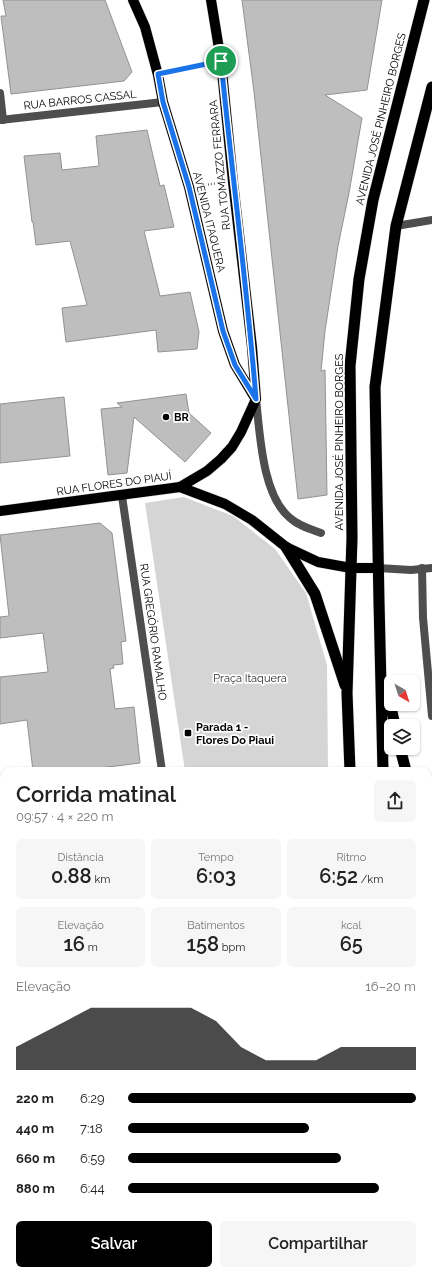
<!DOCTYPE html>
<html lang="pt">
<head>
<meta charset="utf-8">
<style>
	:root { --surface:#fff; --page:#f6f6f6; --text:#222; --muted:#767676; --accent:#000 }
	body { margin:0; font-family:Raleway,sans-serif; background:var(--page); color:var(--text); height:100vh; display:flex; flex-direction:column; font-size:15px; white-space:nowrap }
	* { box-sizing:border-box; margin:0 }
	p { font-size:13px; color:var(--muted) }
	.icon { flex:none; width:22px; height:22px; fill:none; stroke:currentColor; stroke-width:2; stroke-linecap:round; stroke-linejoin:round }
	.map { position:relative; flex:1; overflow:hidden }
	.details { position:absolute; left:0px; top:767px; width:432px; height:508px; display:flex; flex-direction:column; background:var(--surface); border-radius:12px 12px 0 0; box-shadow:0 1px 3px #0004 }
	.details>* { flex:none }
	.needle { width:26px; rotate:141deg }
	.tools { position:absolute; left:384px; top:675px; display:grid; gap:8px }
	.tools a { display:grid; place-items:center; width:36px; height:36px; border-radius:6px; background:var(--surface); box-shadow:0 1px 3px #0004; font-size:20px }
	.pin { position:absolute; display:grid; place-items:center; width:34px; height:34px; color:#fff; margin:-17px; border:2px solid #fff; border-radius:50%; box-shadow:0 1px 4px #0007 }
	.round { display:grid; place-items:center; flex:none; width:42px; height:42px; border-radius:6px; background:var(--page) }
	.head { display:flex; align-items:center; justify-content:space-between; height:68px; padding:0 16px }
	h1 { font-size:22px; font-weight:600; line-height:30px }
	.metrics { display:grid; grid-template-columns:repeat(3,1fr); gap:6px; height:68px; padding:4px 16px }
	.metrics div { display:grid; align-content:center; border-radius:6px; background:var(--page); text-align:center }
	.metrics b { font-size:20px; font-weight:600 }
	.metrics small { font-size:11px; font-weight:400 }
	.metrics p { font-size:11px }
	.chart { height:112px; padding:8px 16px }
	.chart p { display:flex; justify-content:space-between }
	.chart svg { width:100%; height:72px; margin-top:4px; fill:var(--accent); opacity:.7 }
	.cta { display:flex; gap:8px; margin-top:auto; padding:8px 16px }
	.cta a { flex:1; height:46px; border-radius:6px; background:var(--accent); color:#fff; font-size:16px; font-weight:600; line-height:46px; text-align:center }
	.cta a+a { background:var(--page); color:var(--text) }
	ul { padding:0 16px; list-style:none; font-size:13px }
	li { display:grid; grid-template-columns:64px 48px 1fr; align-items:center; height:30px }
	li i { height:10px; border-radius:5px; background:var(--accent) }
	.map>svg:first-child { display:block }
	.green { fill:#d5d5d5 }
	.building { fill:#bebebe; stroke:#929292 }
	.lines { fill:none; stroke-linecap:round; stroke-linejoin:round }
	.primary-casing { stroke:#dbdbdb; stroke-width:11 }
	.trunk-casing { stroke:#dbdbdb; stroke-width:12 }
	.path { stroke:#707070; stroke-width:2.5; stroke-dasharray:1 2; stroke-linecap:butt }
	.service { stroke:#4e4e4e; stroke-width:8 }
	.minor { stroke:#4e4e4e; stroke-width:8 }
	.tertiary { stroke:#4e4e4e; stroke-width:8 }
	.primary { stroke:#000; stroke-width:10 }
	.trunk { stroke:#000; stroke-width:11 }
	.route-casing { stroke:#fff; stroke-width:8 }
	.route { stroke:#1a73e8; stroke-width:5 }
	.poi-dot { fill:#000; stroke:#fff; stroke-width:1.5 }
	.labels { text-anchor:middle; dominant-baseline:central; stroke-width:3.5; stroke-linejoin:round; paint-order:stroke }
	.street-label { font-size:11px; fill:#000; stroke:#fff }
	.poi-label { font-size:11px; font-weight:bold; fill:#000; stroke:#fff; text-anchor:start }
	.park-label { font-size:11px; fill:#2c2c2c; stroke:#fff }
</style>
</head>
<body>
<div class="map">
<svg width="432" height="1275" viewBox="0 0 432 1275">
	<rect width="100%" height="100%" fill="#fff"/>
	<polygon class="green" points="184,497 233,516 275,549 306,593 327,665 328,771 185,771 145,503"/>
	<g class="building">
		<polygon points="3,0 105,0 132,72 124,81 11,94 1,16 6,16"/>
		<polygon points="242,0 382,0 367,90 325,95 362,118 349,193 338,246 325,331 321,371 325,370 327,495 298,499 254,92"/>
		<polygon points="147,130 160,186 164,185 174,227 144,231 160,296 190,292 199,332 197,349 158,352 156,330 66,342 62,308 87,305 70,241 36,245 33,222 32,222 24,156 60,153 62,170 99,166 96,136"/>
		<polygon points="186,394 189,413 211,433 185,462 134,417 127,473 108,475 101,409 122,407 117,403"/>
		<polygon points="64,397 70,456 0,463 0,404"/>
		<polygon points="100,523 112,533 126,641 121,642 123,664 113,665 114,668 110,669 115,709 134,707 140,763 76,771 33,771 27,720 0,724 0,677 48,672 43,633 0,638 0,617 9,616 0,535"/>
	</g>
	<g class="lines">
		<g class="primary-casing">
			<g id="primary">
				<polyline points="133,0 145,27 158,75 163,102 189,187 223,331 235,365 255,398"/>
				<polyline points="180,487 207,471 221,459 232,447 241,432 256,399 252,347 233,182 221,61 211,0"/>
				<polyline points="0,511 180,487 225,504 252,520 286,547 318,562 351,568 378,568"/>
			</g>
		</g>
		<g class="trunk-casing">
			<g id="trunk">
				<polyline points="286,547 315,594 345,685"/>
				<polyline points="386,684 395,726"/>
				<polyline points="400,748 406,771"/>
				<polyline points="350,771 347,693 352,538 350,366 359,279 373,200 424,0"/>
				<polyline points="383,771 379,602 375,387 396,226 432,87"/>
				<polyline points="428,870 432,889"/>
				<polyline points="428,1134 432,1157"/>
				<polyline points="421,1271 421,1275"/>
			</g>
		</g>
		<g class="path">
			<polyline points="173,71 205,64"/>
			<polyline points="205,185 218,183"/>
		</g>
		<path class="service" d="M256,399C260,434 262,495 290,518C299,526 310,529 321,533"/>
		<g class="minor">
			<polyline points="0,93 3,120"/>
			<polyline points="0,120 163,102"/>
			<polyline points="396,226 432,220"/>
			<polyline points="122,496 162,771"/>
			<polyline points="0,948 4,947"/>
			<polyline points="237,1271 237,1275"/>
		</g>
		<g class="tertiary">
			<polyline points="378,568 411,570 432,568"/>
			<polyline points="422,568 423,618 432,716"/>
			<polyline points="370,1271 370,1275"/>
		</g>
		<use href="#primary" class="primary"/>
		<use href="#trunk" class="trunk"/>
	</g>
	<g class="lines">
		<g class="route-casing">
			<path id="route" d="M221,61C232,174 247,286 256,399L235,365L223,331L189,187L163,102L158,74Z"/>
		</g>
		<use href="#route" class="route"/>
	</g>
	<g class="poi-dot">
		<circle cx="166" cy="417" r="4"/>
		<rect x="184" y="729" width="8" height="8" rx="2"/>
	</g>
	<g class="labels">
		<g class="street-label">
			<text transform="translate(80 100) rotate(-6)">RUA BARROS CASSAL</text>
			<text transform="translate(381 119) rotate(-76)">AVENIDA JOSÉ PINHEIRO BORGES</text>
			<text transform="translate(220 165) rotate(-96)">RUA TOMAZZO FERRARA</text>
			<text transform="translate(209 222) rotate(76)">AVENIDA ITAQUERA</text>
			<text transform="translate(339 442) rotate(-90)">AVENIDA JOSÉ PINHEIRO BORGES</text>
			<text transform="translate(114 484) rotate(-8)">RUA FLORES DO PIAUÍ</text>
			<text transform="translate(153 632) rotate(82)">RUA GREGÓRIO RAMALHO</text>
		</g>
		<g class="poi-label">
			<text x="174" y="417">BR</text>
			<text x="196" y="727">Parada 1 -<tspan x="196" dy="13">Flores Do Piaui</tspan></text>
		</g>
		<g class="park-label">
			<text x="250" y="678">Praça Itaquera</text>
		</g>
	</g>
</svg>
<div class="tools">
<a><svg class="needle" viewBox="-14 -14 28 28"><path d="M0-13l5 13h-10z" fill="#e53935"/><path d="M0 13l5-13h-10z" fill="#767676"/></svg></a>
<a><svg class="icon" aria-label="layers" viewBox="0 0 24 24"><path d="M12 4l9 5-9 5-9-5zM3 14l9 5 9-5"/></svg></a>
</div>
<div class="pin" style="left:221px;top:61px;background:#1e9e55"><svg class="icon" aria-label="arrive" viewBox="0 0 24 24"><path d="M6 21V4h12l-3 4 3 4H6"/></svg></div>
<section class="details">
<div class="head"><div><h1>Corrida matinal</h1><p>09:57 · 4 × 220 m</p></div><a class="round"><svg class="icon" aria-label="share" viewBox="0 0 24 24"><path d="M12 15V3M7 8l5-5 5 5M5 13v7h14v-7"/></svg></a></div>
<div class="metrics">
<div><p>Distância</p><b>0.88<small> km</small></b></div>
<div><p>Tempo</p><b>6:03</b></div>
<div><p>Ritmo</p><b>6:52<small> /km</small></b></div>
</div>
<div class="metrics">
<div><p>Elevação</p><b>16<small> m</small></b></div>
<div><p>Batimentos</p><b>158<small> bpm</small></b></div>
<div><p>kcal</p><b>65</b></div>
</div>
<div class="chart"><p><span>Elevação</span>16–20 m</p>
<svg viewBox="0 0 160 44" preserveAspectRatio="none"><path d="M0 44V30L10 22L20 14L30 6L40 6L50 6L60 6L70 6L80 14L90 30L100 38L110 38L120 38L130 30L140 30L150 30L160 30V44z"/></svg>
</div>
<ul>
<li><b>220 m</b>6:29<i style="width:100%"></i></li>
<li><b>440 m</b>7:18<i style="width:63%"></i></li>
<li><b>660 m</b>6:59<i style="width:74%"></i></li>
<li><b>880 m</b>6:44<i style="width:87%"></i></li>
</ul>
<div class="cta"><a>Salvar</a><a>Compartilhar</a></div>
</section>
</div>
</body>
</html>
